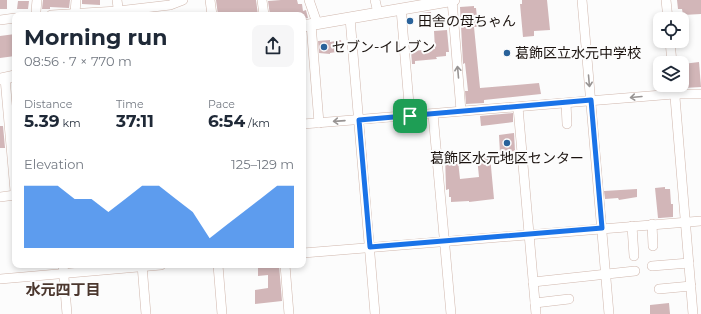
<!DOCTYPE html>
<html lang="en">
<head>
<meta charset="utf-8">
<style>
	:root { --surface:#fff; --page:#f6f6f7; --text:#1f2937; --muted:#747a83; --accent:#1a73e8 }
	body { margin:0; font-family:Montserrat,"Noto Sans JP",sans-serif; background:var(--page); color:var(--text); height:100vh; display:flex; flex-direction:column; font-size:15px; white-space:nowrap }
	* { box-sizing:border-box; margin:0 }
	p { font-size:13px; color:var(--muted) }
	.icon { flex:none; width:22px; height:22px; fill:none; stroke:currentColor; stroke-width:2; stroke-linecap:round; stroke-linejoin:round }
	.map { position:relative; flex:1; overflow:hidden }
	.sheet { position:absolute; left:12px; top:12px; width:294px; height:256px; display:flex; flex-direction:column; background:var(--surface); border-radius:8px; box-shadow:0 2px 6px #0003 }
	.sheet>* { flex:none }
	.buttons { position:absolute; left:653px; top:12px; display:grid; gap:8px }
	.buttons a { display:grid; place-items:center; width:36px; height:36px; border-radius:8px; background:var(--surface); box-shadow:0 2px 6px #0003; font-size:20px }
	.pin { position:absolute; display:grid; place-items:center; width:34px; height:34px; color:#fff; margin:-17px; border-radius:8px; box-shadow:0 2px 6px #0006 }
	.round { display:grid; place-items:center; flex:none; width:42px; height:42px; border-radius:8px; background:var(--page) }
	.headline { display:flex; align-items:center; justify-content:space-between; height:68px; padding:0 12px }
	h1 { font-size:22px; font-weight:700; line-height:30px }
	.stats { display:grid; grid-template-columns:repeat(3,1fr); gap:6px; height:68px; padding:4px 12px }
	.stats div { display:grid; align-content:center }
	.stats b { font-size:17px; font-weight:700 }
	.stats small { font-size:11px; font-weight:400 }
	.stats p { font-size:11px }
	.chart { height:112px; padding:8px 12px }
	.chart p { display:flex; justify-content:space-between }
	.chart svg { width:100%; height:72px; margin-top:4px; fill:var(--accent); opacity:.7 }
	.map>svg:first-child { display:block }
	.building { fill:#d2b6b8 }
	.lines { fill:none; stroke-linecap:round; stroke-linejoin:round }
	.minor-casing { stroke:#d0b7ad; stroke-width:10 }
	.major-casing { stroke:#d0b7ad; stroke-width:12 }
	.minor { stroke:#fff; stroke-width:9 }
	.major { stroke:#fff; stroke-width:11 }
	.oneway { stroke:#989493 }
	.route-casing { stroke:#fff; stroke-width:8 }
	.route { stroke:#1a73e8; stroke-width:5 }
	.poi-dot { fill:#29629a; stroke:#fcfcfc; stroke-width:1.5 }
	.labels { text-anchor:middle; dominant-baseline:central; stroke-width:4; stroke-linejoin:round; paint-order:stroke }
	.poi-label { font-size:14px; fill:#1a120e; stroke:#fcfcfc; text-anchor:start }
	.neighbourhood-label { font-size:15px; font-weight:bold; fill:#4b372e; stroke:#fcfcfc }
</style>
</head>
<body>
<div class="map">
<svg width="701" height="314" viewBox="0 0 701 314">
	<rect width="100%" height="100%" fill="#fcfcfc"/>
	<g class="building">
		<rect x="0" y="0" width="7" height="9"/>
		<polygon points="43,0 70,0 69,8 50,7 50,9 42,9"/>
		<polygon points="82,0 100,0 100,5 82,4"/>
		<polygon points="216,0 256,0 258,15 218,15"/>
		<polygon points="281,0 297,0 298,4 302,4 303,11 306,10 308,18 303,19 303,15 270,15 268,1"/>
		<polygon points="522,0 547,0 550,30 534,31 534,36 523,37 520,4 522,4"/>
		<polygon points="677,0 701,0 701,14 683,15 682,9 678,9"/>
		<polygon points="18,1 29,1 28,9 17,9"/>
		<polygon points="474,6 474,8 476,8 478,27 474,27 480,88 539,83 541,94 484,100 484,103 466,104 465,91 468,91 465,63 463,64 460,7"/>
		<polygon points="431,12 432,24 423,24 422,13"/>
		<polygon points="447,30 449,52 446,52 446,56 436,57 437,59 415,61 415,64 412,64 411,51 435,49 434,31"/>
		<polygon points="15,34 15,56 0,58 0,36"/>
		<polygon points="330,40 330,42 341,40 343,51 330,53 330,54 319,53 318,41"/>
		<polygon points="699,62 701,87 684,88 683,64"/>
		<polygon points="513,113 513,122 481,126 480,116"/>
		<polygon points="0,126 3,126 5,148 0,148"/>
		<polygon points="514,133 515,151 500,153 499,135"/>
		<polygon points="457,151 460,179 479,177 477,157 490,156 494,199 469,202 469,201 451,202 451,197 449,197 449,189 446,190 445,153"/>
		<polygon points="665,187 665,189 670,189 671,204 673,204 673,217 660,218 658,218 655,188"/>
		<polygon points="637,189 637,197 619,200 618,198 605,199 604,191"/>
		<polygon points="258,265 279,265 282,301 255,304 255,290 268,288 268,275 258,276"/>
		<polygon points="669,303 670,314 650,314 650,305"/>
	</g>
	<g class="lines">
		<g class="minor-casing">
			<g id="minor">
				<polyline points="117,0 119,15"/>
				<polyline points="210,0 212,15"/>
				<polyline points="262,0 264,15"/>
				<polyline points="309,0 317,23"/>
				<polyline points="375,0 378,13"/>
				<polyline points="452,0 461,111"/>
				<polyline points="582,0 609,314"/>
				<polyline points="666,0 668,19"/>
				<polyline points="401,9 410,116"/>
				<polyline points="36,11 37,0"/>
				<polyline points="75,13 76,0"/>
				<polyline points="51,15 118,11 170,5 183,0"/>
				<polyline points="350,18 375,314"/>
				<polyline points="0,20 15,18"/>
				<polyline points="311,24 319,123"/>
				<polyline points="670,41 672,63"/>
				<polyline points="5,78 15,191"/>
				<polyline points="674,85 693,314"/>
				<polyline points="566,103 567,124"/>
				<polyline points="518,107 536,314"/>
				<polyline points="433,114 451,314"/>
				<polyline points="303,124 674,94 701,94"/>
				<polyline points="0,197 15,195"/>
				<polyline points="652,224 653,246"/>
				<polyline points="632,226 634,256"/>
				<polyline points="303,253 701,221"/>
				<polyline points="63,265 67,314"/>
				<polyline points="142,265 146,314"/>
				<polyline points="218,265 222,314"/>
				<polyline points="285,265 289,314"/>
				<polyline points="652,266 689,263"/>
				<polyline points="0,279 161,265"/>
				<polyline points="533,282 635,271"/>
				<polyline points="659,289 691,286"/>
				<polyline points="535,303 569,299"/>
			</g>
		</g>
		<g class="major-casing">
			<g id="major">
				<polyline points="303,26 454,0"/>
				<polyline points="0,79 15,76"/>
			</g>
		</g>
		<use href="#minor" class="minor"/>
		<use href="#major" class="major"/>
	</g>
	<defs><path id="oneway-shaft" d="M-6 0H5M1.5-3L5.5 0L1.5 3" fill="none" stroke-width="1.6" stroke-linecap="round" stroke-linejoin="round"/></defs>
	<g class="oneway">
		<use href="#oneway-shaft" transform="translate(458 72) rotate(-95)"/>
		<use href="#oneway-shaft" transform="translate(589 81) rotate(85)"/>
		<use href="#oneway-shaft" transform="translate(636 97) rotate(175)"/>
		<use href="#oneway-shaft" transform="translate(339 121) rotate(176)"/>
	</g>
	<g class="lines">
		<g class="route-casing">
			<polygon id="route" points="591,100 602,228 370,247 359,120"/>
		</g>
		<use href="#route" class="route"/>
	</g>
	<g class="poi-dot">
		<circle cx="410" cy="21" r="4"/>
		<circle cx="324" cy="47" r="4"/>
		<circle cx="507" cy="53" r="4"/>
		<circle cx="507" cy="143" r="4"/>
	</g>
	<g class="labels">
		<g class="poi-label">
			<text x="418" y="21">田舎の母ちゃん</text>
			<text x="332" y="47">セブン-イレブン</text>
			<text x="515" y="53">葛飾区立水元中学校</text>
			<text x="507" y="158" text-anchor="middle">葛飾区水元地区センター</text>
		</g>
		<g class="neighbourhood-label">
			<text x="63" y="289">水元四丁目</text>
		</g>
	</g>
</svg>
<div class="buttons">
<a><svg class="icon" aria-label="locate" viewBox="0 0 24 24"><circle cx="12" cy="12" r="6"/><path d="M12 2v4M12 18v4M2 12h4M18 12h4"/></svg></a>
<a><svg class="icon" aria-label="layers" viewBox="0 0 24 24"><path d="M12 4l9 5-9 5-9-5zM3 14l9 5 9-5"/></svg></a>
</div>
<div class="pin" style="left:410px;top:116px;background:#1e9e55"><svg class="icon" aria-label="arrive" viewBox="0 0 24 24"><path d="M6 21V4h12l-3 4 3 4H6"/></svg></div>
<section class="sheet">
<div class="headline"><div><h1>Morning run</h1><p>08:56 · 7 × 770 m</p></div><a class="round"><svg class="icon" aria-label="share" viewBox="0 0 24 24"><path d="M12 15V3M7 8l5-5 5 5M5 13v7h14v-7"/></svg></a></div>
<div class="stats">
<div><p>Distance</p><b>5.39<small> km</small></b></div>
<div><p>Time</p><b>37:11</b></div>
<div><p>Pace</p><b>6:54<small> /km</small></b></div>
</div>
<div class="chart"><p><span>Elevation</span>125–129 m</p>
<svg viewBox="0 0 160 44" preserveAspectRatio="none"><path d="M0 44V6L10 6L20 6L30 14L40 14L50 22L60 14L70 6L80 6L90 14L100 22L110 38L120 30L130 22L140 14L150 6L160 6V44z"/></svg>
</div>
</section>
</div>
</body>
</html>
